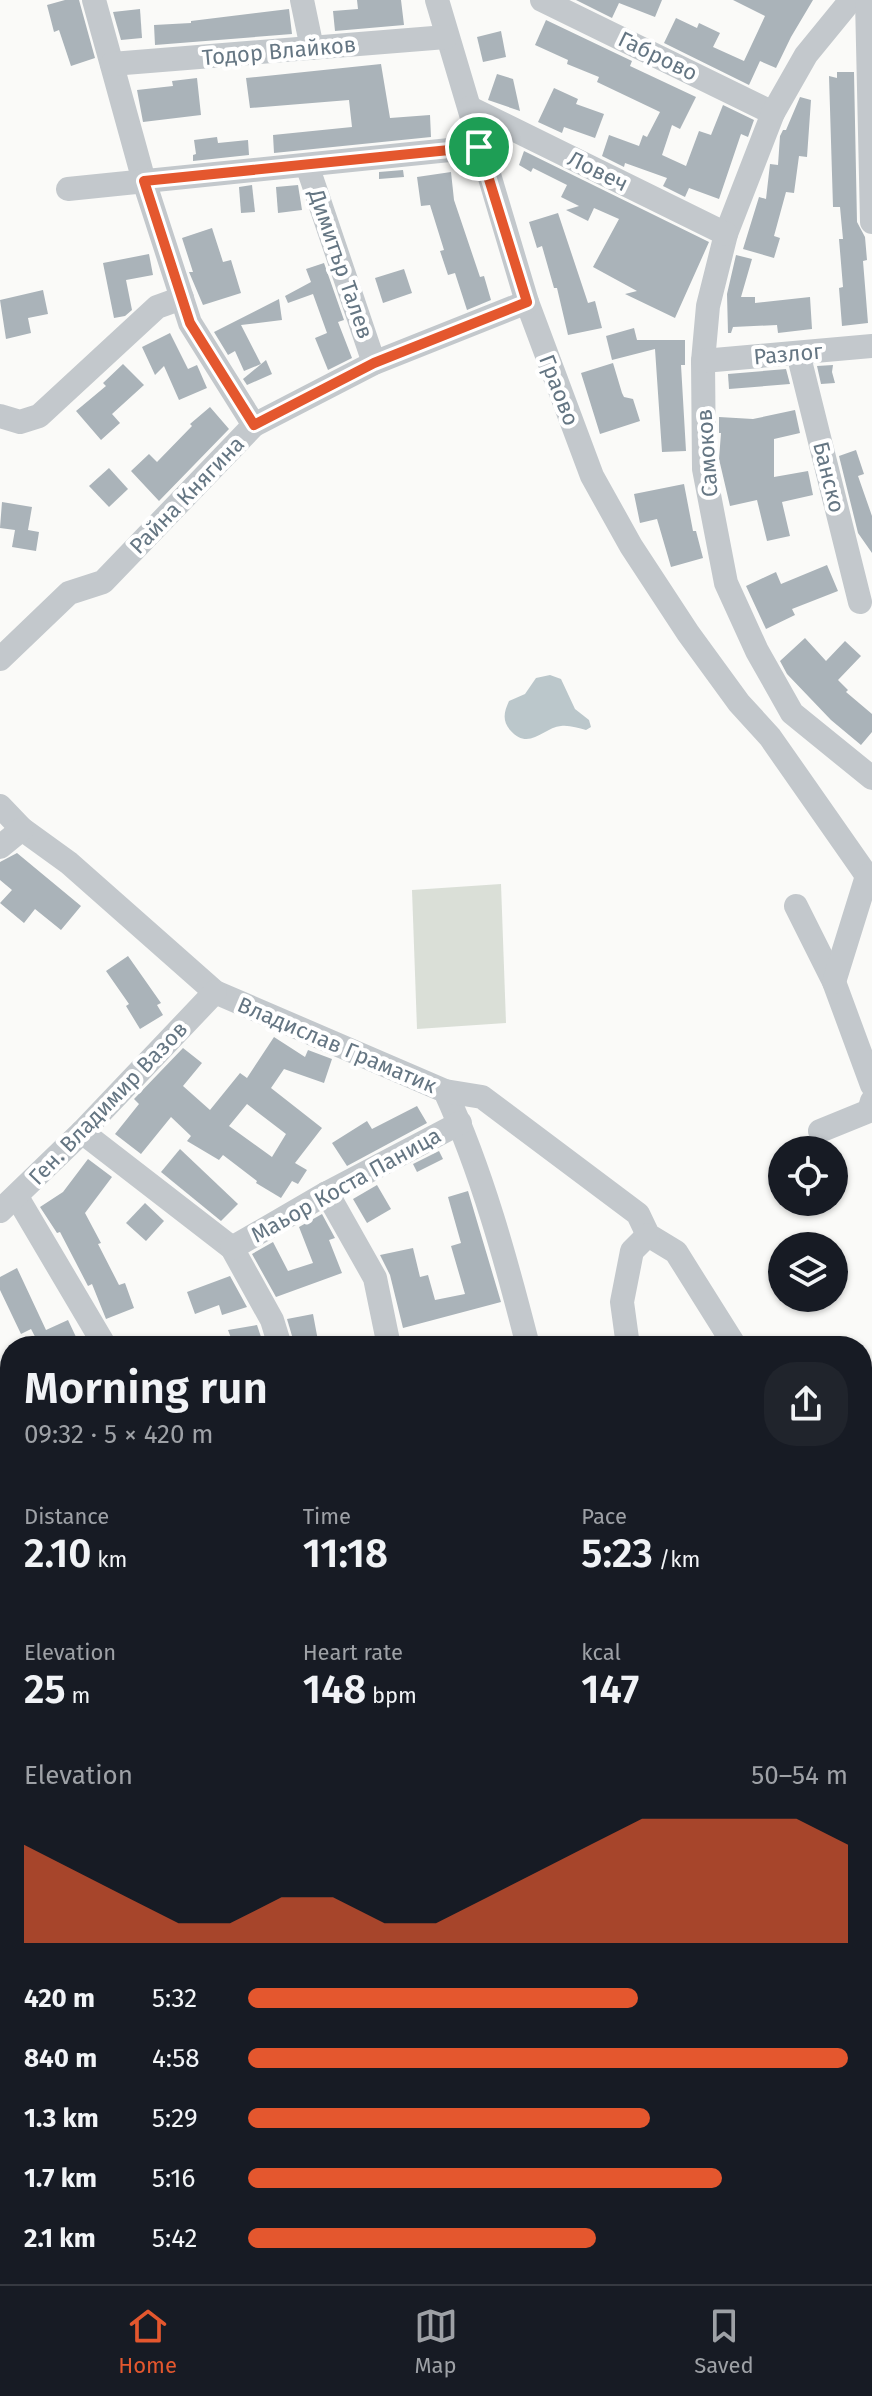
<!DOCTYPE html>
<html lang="en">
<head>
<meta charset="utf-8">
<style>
	:root { --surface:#171b24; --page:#20242c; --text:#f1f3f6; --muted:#9ea1a6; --line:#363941; --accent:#e4572e }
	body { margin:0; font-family:"Fira Sans",sans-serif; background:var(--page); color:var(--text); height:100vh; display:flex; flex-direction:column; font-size:30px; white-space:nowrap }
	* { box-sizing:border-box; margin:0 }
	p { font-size:26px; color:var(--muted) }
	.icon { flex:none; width:44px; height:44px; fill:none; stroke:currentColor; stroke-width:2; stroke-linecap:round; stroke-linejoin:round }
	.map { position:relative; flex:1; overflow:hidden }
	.panel { position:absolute; left:0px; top:1336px; width:872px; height:948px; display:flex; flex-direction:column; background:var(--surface); border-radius:32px 32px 0 0; box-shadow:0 2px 6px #0004 }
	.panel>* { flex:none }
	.controls { position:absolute; left:768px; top:1136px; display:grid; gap:16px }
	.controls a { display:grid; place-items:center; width:80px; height:80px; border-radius:50%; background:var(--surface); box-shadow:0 2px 6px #0004; font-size:40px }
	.pin { position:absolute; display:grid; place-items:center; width:68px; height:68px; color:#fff; margin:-34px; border:4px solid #fff; border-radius:50%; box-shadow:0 2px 8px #0007 }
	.round { display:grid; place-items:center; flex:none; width:84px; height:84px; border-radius:32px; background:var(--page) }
	.head { display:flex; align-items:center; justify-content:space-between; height:136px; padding:0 24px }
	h1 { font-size:44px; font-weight:600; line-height:60px }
	.figures { display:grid; grid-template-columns:repeat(3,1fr); gap:12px; height:136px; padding:8px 24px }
	.figures div { display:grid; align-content:center }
	.figures b { font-size:40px; font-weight:600 }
	.figures small { font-size:22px; font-weight:400 }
	.figures p { font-size:22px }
	.chart { height:224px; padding:16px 24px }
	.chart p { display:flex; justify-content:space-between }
	.chart svg { width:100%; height:144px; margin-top:8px; fill:var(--accent); opacity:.7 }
	ul { padding:0 24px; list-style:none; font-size:26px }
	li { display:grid; grid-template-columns:128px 96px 1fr; align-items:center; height:60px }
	li i { height:20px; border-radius:10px; background:var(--accent) }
	.dock { display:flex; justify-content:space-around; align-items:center; height:112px; border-top:2px solid var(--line); background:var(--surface); font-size:22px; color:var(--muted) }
	.dock a { display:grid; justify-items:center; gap:4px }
	.dock .selected { color:var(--accent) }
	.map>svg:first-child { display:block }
	.green { fill:#dadfd7 }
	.water { fill:#bbc7cb }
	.building { fill:#aab3b9; fill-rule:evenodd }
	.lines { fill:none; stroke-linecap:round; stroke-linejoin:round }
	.minor { stroke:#c3c8cc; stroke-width:24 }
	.route-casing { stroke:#fff; stroke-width:16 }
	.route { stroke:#e4572e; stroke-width:10 }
	.labels { text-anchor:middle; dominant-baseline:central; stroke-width:8; stroke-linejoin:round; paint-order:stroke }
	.street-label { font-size:22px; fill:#657683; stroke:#fff }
</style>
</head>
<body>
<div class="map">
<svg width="872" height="2284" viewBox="0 0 872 2284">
	<rect width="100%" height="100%" fill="#fafaf8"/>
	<g class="green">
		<polygon points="501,884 506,1023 417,1029 412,890"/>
		<polygon points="862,2098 872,2106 872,2284 399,2284 411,2274 862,2274"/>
		<polygon points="10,2099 10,2274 103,2274 110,2284 0,2284 0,2105"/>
	</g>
	<path class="water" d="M550,675L561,679L575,709L589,720L591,727L586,730C578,728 569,725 561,726C544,727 529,752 510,730C502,720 504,712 509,701L525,694L536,678Z"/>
	<g class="building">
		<polygon points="65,0 79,0 95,58 71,66 59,30 54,32 47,5"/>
		<polygon points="357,0 401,0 404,25 335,31 333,11 358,9"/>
		<polygon points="576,0 662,0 655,17 619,3 612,18"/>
		<polygon points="733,0 813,0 791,37 776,68 760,61 749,85 664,43 676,18 697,28 699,23 720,33 713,47 744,61 765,16"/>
		<polygon points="140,9 142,38 121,40 113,12"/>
		<polygon points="289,9 292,34 155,45 154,25 191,23 191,21"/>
		<polygon points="546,20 632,61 630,66 696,97 680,129 672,125 662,155 686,166 699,131 711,135 723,105 754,120 748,137 741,134 719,199 689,188 685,197 663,186 667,178 625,163 624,167 602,156 609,135 639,146 643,135 647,137 660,112 597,82 599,77 567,64 568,60 535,45"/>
		<polygon points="501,31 506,57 483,62 477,37"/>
		<polygon points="381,64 390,118 430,115 431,137 274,153 273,135 352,127 349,100 250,108 246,78"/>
		<polygon points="837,72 854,72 857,222 865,237 867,260 863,261 868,323 842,326 839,288 843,287 839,239 843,239 840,207 833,207 829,76 837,78"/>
		<polygon points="497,74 513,79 520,111 488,100"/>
		<polygon points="197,78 201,115 143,122 137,90 173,86 172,81"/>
		<polygon points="554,88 578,99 576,104 604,114 595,138 564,127 562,133 538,122"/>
		<polygon points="800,97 811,100 807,157 799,156 794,193 786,192 774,236 780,238 774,258 743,249 759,197 766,199 770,164 778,165 780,136 783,130 786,130"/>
		<polygon points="217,137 218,143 248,140 249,155 193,161 193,155 196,154 194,140"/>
		<polygon points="524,151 709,242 675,318 625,294 637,291 593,267 619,219 594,208 588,221 566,210 579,206 561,197 567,185 533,168 531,172 519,165"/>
		<polygon points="403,170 404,177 379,179 379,172"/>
		<polygon points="451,172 454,200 480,277 484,276 491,300 467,310 455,273 448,275 440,251 444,250 430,205 421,206 417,177"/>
		<polygon points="252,185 255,212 241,213 239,187"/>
		<polygon points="298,185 302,210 278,213 276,187"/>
		<polygon points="558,213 588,303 595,301 602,328 568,335 557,288 554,288 542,246 537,248 529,222"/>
		<polygon points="212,228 223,262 231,260 241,293 203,305 189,272 193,272 182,238"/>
		<polygon points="149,254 153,275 126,280 132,310 125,316 114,318 103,263"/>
		<polygon points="736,255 752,259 741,297 755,297 755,303 810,297 812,329 778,333 777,325 733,327 731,333 728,333 727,294"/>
		<polygon points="324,263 344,320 338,322 352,358 328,370 315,338 327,333 313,294 288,303 285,296 311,282 306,269"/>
		<polygon points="404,269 412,293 383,303 375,278"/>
		<polygon points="43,290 48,314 28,318 31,333 6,339 0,300"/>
		<polygon points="279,299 282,320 241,325 261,364 244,371 235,351 228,355 214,332"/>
		<polygon points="634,328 637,340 685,340 685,365 681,365 686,451 662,452 655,349 612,360 606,336"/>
		<polygon points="170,333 188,369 197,365 207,388 179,400 164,366 155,375 142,347"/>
		<polygon points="266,360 272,374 247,385 243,379"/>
		<polygon points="613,363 622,393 624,397 633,399 640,421 600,434 581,373"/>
		<polygon points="123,364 144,385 112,414 120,423 101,440 76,411 106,386 103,383"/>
		<polygon points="833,365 832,372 835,383 821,384 817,366"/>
		<polygon points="786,369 790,384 729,389 728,374"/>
		<polygon points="210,407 229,429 159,501 131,471 149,454 157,462 192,426 190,424"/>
		<polygon points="795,410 800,433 774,439 774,477 808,471 813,495 782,502 790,536 767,541 757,500 730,506 719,459 721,433 719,433 719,417 753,419"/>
		<polygon points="856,450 864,474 858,476 872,516 872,553 858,533 839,456"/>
		<polygon points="109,468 128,489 109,507 89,486"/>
		<polygon points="684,484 693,531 696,531 703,558 671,567 657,519 640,523 634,494"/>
		<polygon points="2,502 32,507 28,530 39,532 36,551 12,547 15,530 0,528"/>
		<polygon points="827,565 838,591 792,609 795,615 766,629 746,586 776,572 781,584"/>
		<polygon points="805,638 826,661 845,641 861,656 838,680 848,690 846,692 872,714 872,732 861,745 831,720 787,674 780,661"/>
		<polygon points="17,853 81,906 61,930 35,909 24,923 0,903 12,890 0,880 0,862"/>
		<polygon points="128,956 161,1003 157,1005 163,1015 140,1029 126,1006 129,1004 106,971"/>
		<path d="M274,1037L305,1057L308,1050L332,1059L324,1083L284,1069L271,1088L322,1128L295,1163L307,1170L298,1184L292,1181L281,1198L256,1183L257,1181L223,1155L219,1160L187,1141L191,1136L171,1117L141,1154L115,1134L139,1104L134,1099L183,1048L202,1063L183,1086L210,1110L240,1073L247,1078ZM247,1104L286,1134L272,1157L229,1126Z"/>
		<polygon points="417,1106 427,1123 347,1166 332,1143 367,1121 372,1129"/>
		<polygon points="180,1149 238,1204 221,1221 161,1172"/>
		<polygon points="439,1151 443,1159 417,1172 413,1164"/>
		<polygon points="88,1159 112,1177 85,1213 101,1243 98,1244 119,1285 125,1283 134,1308 106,1319 92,1284 88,1286 60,1232 57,1233 40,1207 63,1192"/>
		<polygon points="377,1185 391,1209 367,1223 353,1199"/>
		<polygon points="468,1191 501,1302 403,1328 390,1275 380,1255 413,1248 420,1277 428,1275 435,1300 465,1294 451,1246 461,1243 448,1197"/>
		<polygon points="145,1203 164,1221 146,1241 126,1223"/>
		<polygon points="322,1214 335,1238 329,1240 342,1273 276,1297 252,1254 273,1242 288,1271 313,1263 299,1227"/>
		<polygon points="17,1268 46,1330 68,1320 76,1337 58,1346 40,1346 31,1329 21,1334 0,1290 0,1277"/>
		<polygon points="230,1276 247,1307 222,1315 219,1305 195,1314 187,1292"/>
		<polygon points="313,1314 319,1346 295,1346 287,1319"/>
		<polygon points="257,1325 264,1346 234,1346 228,1330"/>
	</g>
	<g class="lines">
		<g class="minor">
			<polyline points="94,0 144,181 190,323 254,425"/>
			<polyline points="302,0 312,48"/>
			<polyline points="437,0 527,302 592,476 631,546 688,633 739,703 770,737 872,883"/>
			<polyline points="542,0 773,113"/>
			<polyline points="851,0 806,55 773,113 726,234 708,306 703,361 704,469 726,583 757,651 792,713 872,778"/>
			<polyline points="867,0 872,222"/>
			<polyline points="112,64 446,37"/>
			<polyline points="470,108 726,234"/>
			<polyline points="307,165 374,363"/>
			<polyline points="68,189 479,147"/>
			<polyline points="798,353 860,602"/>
			<polyline points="703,361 872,346"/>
			<polyline points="0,416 20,422 39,416 157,307 182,298"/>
			<polyline points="0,659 69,593 103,582 254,425 374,363 527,302"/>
			<path d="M0,806L22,829L69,863L215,992L445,1091C482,1172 506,1260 528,1346"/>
			<polyline points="0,847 22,829"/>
			<polyline points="796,906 834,982 872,1085"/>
			<polyline points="834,982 867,876"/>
			<polyline points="445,1091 482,1097 638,1214 648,1235 676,1252 735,1346"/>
			<polyline points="820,1131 869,1111 872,1101"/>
			<polyline points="82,1132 232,1248 272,1320 280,1346"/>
			<polyline points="327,1193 375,1278 389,1346"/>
			<polyline points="17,1197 105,1346"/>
			<polyline points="0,1211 82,1132 215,992"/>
			<polyline points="232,1248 327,1193 460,1123"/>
			<polyline points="628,1346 622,1302 632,1251 648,1235"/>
			<polyline points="0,1473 10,1474"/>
			<polyline points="0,1792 10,1774"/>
			<polyline points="862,1859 872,1853"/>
			<polyline points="0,1886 10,1889"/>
			<polyline points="862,1914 872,1921"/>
			<polyline points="0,2088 10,2082"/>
			<polyline points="36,2284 55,2274"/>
			<polyline points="251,2284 260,2274"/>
			<polyline points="401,2284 411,2274"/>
		</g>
	</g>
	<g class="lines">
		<g class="route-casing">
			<polygon id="route" points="479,147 527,302 374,363 254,425 190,323 144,181"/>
		</g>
		<use href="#route" class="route"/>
	</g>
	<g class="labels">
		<g class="street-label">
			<text transform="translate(279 51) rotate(-5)">Тодор Влайков</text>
			<text transform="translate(658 56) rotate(26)">Габрово</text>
			<text transform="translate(598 171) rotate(26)">Ловеч</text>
			<text transform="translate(341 264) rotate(71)">Димитър Талев</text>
			<text transform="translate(788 354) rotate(-5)">Разлог</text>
			<text transform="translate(559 390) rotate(69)">Граово</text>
			<text transform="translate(707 453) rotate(-94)">Самоков</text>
			<text transform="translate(829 477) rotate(76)">Банско</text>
			<text transform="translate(187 495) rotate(-46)">Райна Княгина</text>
			<text transform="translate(337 1045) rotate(23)">Владислав Граматик</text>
			<text transform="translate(108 1103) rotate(-46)">Ген. Владимир Вазов</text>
			<text transform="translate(346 1185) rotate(-29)">Маьор Коста Паница</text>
		</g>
	</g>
</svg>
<div class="controls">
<a><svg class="icon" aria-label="locate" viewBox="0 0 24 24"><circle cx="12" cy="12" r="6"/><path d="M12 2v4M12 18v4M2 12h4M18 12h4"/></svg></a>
<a><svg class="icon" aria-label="layers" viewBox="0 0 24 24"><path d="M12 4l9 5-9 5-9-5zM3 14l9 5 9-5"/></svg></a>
</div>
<div class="pin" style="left:479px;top:147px;background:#1e9e55"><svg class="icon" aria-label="arrive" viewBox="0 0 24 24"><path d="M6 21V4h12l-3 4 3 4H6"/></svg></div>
<section class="panel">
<div class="head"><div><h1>Morning run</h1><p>09:32 · 5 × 420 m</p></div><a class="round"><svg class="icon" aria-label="share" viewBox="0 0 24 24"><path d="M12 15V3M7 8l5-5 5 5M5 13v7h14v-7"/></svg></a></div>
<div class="figures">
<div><p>Distance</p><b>2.10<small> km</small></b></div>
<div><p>Time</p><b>11:18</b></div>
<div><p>Pace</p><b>5:23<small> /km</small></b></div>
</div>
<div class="figures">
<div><p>Elevation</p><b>25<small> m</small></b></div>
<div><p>Heart rate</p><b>148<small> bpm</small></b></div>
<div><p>kcal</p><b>147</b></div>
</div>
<div class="chart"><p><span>Elevation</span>50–54 m</p>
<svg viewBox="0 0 160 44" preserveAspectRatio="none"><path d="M0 44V14L10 22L20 30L30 38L40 38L50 30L60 30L70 38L80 38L90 30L100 22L110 14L120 6L130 6L140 6L150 6L160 14V44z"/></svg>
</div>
<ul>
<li><b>420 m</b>5:32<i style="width:65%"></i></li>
<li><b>840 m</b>4:58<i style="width:100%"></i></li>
<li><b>1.3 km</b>5:29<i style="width:67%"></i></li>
<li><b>1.7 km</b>5:16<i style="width:79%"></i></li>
<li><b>2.1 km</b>5:42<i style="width:58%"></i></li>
</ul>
</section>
</div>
<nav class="dock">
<a class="selected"><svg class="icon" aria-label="home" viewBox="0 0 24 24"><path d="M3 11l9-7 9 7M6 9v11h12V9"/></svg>Home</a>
<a><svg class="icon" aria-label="map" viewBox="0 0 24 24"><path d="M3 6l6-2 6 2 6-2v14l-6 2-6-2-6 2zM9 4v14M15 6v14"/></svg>Map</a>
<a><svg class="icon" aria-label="saved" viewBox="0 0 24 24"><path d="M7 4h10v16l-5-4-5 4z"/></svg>Saved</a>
</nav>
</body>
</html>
